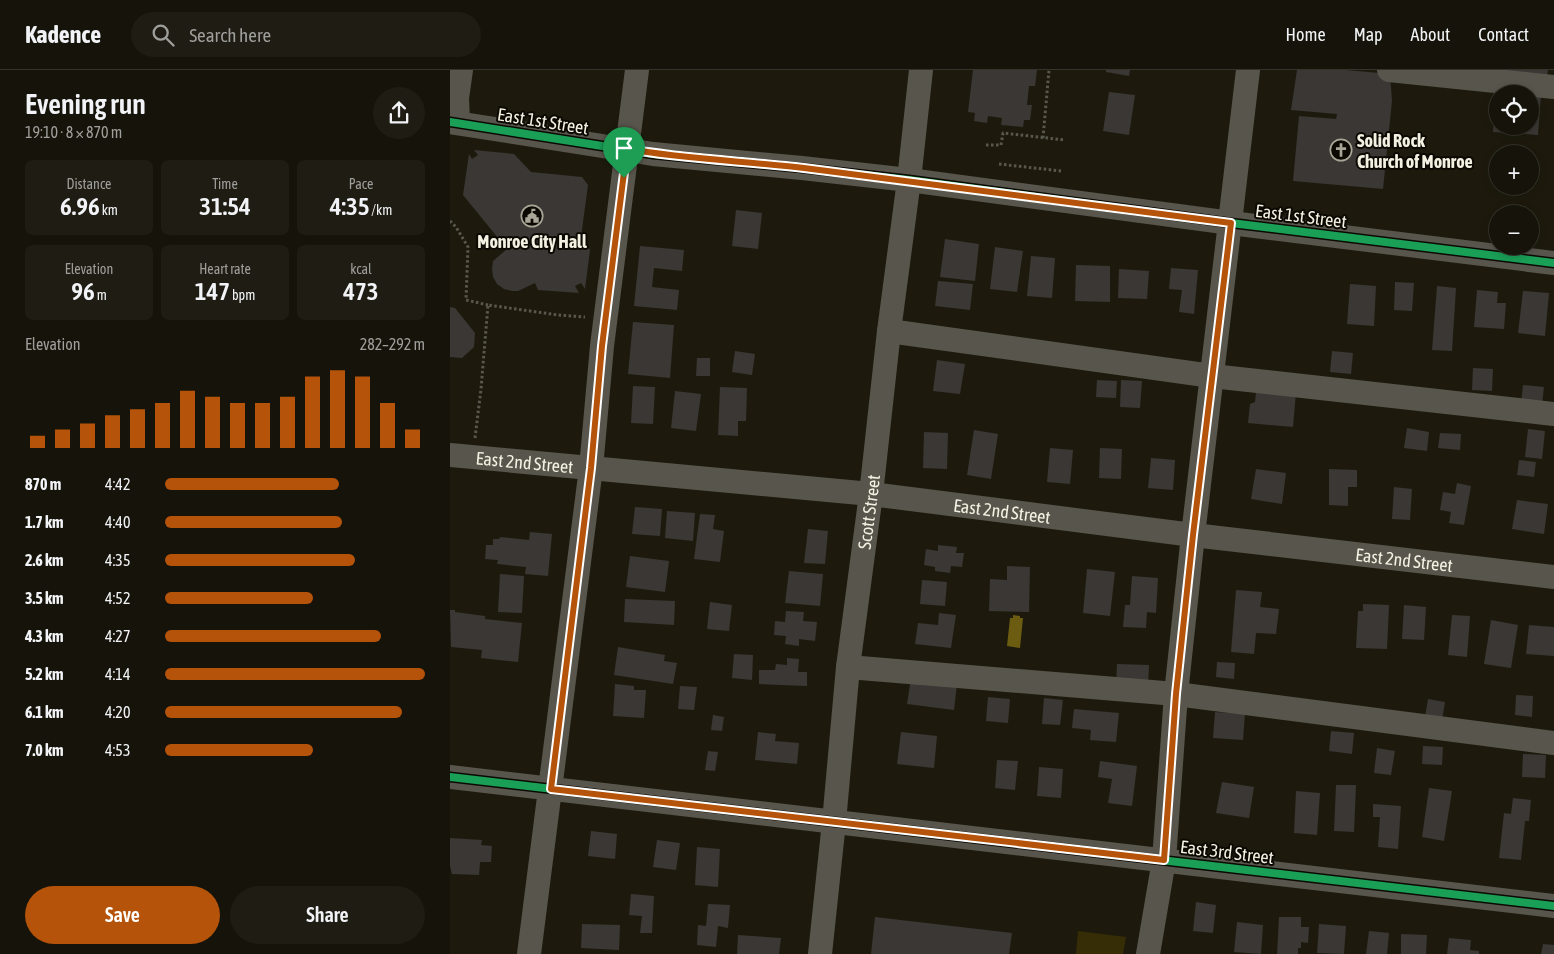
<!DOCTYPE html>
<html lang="en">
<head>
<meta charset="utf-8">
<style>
	:root { --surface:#16140a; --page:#1f1d13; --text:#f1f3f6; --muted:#9e9e9c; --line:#35332b; --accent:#b45309 }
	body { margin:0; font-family:"Asap Condensed",sans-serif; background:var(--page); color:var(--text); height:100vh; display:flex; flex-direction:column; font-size:19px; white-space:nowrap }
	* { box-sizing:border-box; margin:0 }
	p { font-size:16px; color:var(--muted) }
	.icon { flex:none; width:28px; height:28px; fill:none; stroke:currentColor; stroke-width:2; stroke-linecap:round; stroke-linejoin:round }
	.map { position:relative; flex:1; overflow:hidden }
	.drawer { display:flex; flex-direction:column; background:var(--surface); width:450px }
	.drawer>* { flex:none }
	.tools { position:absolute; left:1039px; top:15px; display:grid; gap:10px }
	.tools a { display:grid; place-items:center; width:50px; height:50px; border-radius:50%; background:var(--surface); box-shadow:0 2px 8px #0003,0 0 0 1px var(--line); font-size:25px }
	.pin { position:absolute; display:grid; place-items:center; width:42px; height:42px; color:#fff; margin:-51px -21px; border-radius:50% 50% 50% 0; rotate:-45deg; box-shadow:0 0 5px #0007 }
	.pin .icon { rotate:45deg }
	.round { display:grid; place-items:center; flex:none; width:52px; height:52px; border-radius:26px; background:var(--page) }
	.headline { display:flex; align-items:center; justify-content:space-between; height:85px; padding:0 25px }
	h1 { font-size:28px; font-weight:600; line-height:38px }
	.figures { display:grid; grid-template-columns:repeat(3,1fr); gap:8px; height:85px; padding:5px 25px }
	.figures div { display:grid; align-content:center; border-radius:8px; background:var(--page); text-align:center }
	.figures b { font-size:25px; font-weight:600 }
	.figures small { font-size:14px; font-weight:400 }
	.figures p { font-size:14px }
	.chart { height:140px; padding:10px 25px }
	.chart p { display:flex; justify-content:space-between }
	.chart svg { width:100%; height:90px; margin-top:5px; stroke:var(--accent); stroke-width:6 }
	.action { display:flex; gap:10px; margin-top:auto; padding:10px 25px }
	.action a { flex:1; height:58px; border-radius:30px; background:var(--accent); color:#fff; font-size:20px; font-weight:600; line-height:58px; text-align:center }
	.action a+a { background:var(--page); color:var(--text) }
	ul { padding:0 25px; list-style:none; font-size:16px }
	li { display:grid; grid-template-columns:80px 60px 1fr; align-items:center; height:38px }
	li i { height:12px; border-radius:6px; background:var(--accent) }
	header { display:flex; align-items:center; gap:30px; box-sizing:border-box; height:70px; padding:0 25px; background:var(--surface); border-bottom:1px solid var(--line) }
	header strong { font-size:24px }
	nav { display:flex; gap:28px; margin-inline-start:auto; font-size:18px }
	.search { width:350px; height:45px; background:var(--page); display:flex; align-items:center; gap:12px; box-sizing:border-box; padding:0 18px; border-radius:28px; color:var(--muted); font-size:19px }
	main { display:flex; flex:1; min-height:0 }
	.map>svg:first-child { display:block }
	.green { fill:#362d07 }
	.water { fill:#6c5c12 }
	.building { fill:#3a3734 }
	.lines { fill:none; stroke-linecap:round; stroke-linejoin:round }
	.path { stroke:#5a584e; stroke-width:3; stroke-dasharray:2.5 2.5; stroke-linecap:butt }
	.minor { stroke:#58564c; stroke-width:24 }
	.cycleway-casing { stroke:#0b0902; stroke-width:11 }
	.cycleway { stroke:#1a9f57; stroke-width:8 }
	.route-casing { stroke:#fff; stroke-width:10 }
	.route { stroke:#b45309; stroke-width:6 }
	.labels { text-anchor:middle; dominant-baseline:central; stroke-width:4; stroke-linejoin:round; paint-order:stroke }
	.street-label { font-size:18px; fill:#f4f0e2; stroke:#0b0902 }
	.poi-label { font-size:18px; font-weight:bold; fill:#f4f0e2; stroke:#0b0902; text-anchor:start }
</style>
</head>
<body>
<header>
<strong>Kadence</strong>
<div class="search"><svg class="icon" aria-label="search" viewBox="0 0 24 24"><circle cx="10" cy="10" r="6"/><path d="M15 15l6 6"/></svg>Search here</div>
<nav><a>Home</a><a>Map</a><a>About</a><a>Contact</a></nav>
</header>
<main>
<section class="drawer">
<div class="headline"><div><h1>Evening run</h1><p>19:10 · 8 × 870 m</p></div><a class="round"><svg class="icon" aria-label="share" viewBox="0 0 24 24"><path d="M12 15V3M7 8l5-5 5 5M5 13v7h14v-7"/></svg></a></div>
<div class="figures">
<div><p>Distance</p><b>6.96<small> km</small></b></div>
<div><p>Time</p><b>31:54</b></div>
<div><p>Pace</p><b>4:35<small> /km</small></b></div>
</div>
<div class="figures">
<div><p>Elevation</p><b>96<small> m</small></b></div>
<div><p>Heart rate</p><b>147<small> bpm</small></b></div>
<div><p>kcal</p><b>473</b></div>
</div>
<div class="chart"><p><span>Elevation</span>282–292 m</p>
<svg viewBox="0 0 160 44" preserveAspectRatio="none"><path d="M5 44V38M15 44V35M25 44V32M35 44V28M45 44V25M55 44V22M65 44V16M75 44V19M85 44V22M95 44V22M105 44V19M115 44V9M125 44V6M135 44V9M145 44V22M155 44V35"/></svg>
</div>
<ul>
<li><b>870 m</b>4:42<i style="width:67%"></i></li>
<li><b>1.7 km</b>4:40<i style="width:68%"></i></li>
<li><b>2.6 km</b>4:35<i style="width:73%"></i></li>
<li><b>3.5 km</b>4:52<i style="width:57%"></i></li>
<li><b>4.3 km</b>4:27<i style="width:83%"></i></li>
<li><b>5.2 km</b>4:14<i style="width:100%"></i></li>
<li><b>6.1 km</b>4:20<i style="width:91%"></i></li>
<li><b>7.0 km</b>4:53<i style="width:57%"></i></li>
</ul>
<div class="action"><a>Save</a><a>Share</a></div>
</section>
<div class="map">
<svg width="1104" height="884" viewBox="0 0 1104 884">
	<rect width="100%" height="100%" fill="#1d1a0d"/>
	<polygon class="green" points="628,861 676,867 673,884 626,884"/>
	<polygon class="water" points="563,545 570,546 570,548 573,548 570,578 557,576 560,548 563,548"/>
	<g class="building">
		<polygon points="523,0 587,0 585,16 579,16 577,35 582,35 580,50 574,50 573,57 551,55 552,48 538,46 537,53 524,51 525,43 518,42"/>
		<polygon points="656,0 680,0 679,6 656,2"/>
		<polygon points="847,0 896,0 940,4 942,31 933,119 843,111 849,46 886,49 887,44 841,40"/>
		<polygon points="1051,0 1098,0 1097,7"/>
		<polygon points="1046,20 1075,24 1048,24 1048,56 1080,56 1080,23 1091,24 1088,65 1043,62"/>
		<polygon points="659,22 685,25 679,65 653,61"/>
		<polygon points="24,80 64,84 81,102 132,107 138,115 131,167 140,180 135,219 131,213 125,216 129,223 88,220 85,213 68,221 62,221 54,219 47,214 43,207 42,199 43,191 57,179 13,125 19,84 22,89 28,85"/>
		<polygon points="286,140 312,143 308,179 282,176"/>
		<polygon points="495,169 529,174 525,211 490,207"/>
		<polygon points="190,176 234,180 232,201 204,198 202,217 229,220 227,240 184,236"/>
		<polygon points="545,177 573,181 567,222 540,219"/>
		<polygon points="581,186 605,188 602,228 577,226"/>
		<polygon points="626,195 660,196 660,232 625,231"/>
		<polygon points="721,198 748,200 744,244 729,242 732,220 719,219"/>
		<polygon points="669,199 699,201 697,229 668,228"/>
		<polygon points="488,211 523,214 520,240 485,236"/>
		<polygon points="945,212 964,213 962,241 944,240"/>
		<polygon points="900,214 926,216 924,256 897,254"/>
		<polygon points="987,216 1006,218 1002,281 982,280"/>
		<polygon points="1027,220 1048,222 1047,233 1056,233 1054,259 1024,257"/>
		<polygon points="1073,221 1099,223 1095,266 1068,263"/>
		<polygon points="0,237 5,238 25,263 24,277 12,288 0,287"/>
		<polygon points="183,252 224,255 220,308 178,304"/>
		<polygon points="285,281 305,284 302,305 282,302"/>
		<polygon points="882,281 903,283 901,304 880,302"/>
		<polygon points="247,288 260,288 260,306 246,306"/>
		<polygon points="487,290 515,294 510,324 483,321"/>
		<polygon points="1023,298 1043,299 1042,321 1022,320"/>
		<polygon points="647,310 667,311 666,328 646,327"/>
		<polygon points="671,310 692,311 690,338 670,337"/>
		<polygon points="1073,315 1094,317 1092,335 1071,333"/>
		<polygon points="183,316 205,317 203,354 181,353"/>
		<polygon points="270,317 297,318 296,351 288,351 288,366 268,365"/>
		<polygon points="225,321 251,324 246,361 221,358"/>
		<polygon points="806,322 846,322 843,357 798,353 800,334 805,332"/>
		<polygon points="957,358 979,362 977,381 954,378"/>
		<polygon points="1078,359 1095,361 1092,389 1075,387"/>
		<polygon points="524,360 548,364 541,409 517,405"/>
		<polygon points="474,362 498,363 497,399 473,398"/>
		<polygon points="990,363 1011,364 1010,380 988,378"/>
		<polygon points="600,378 623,380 620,414 597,412"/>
		<polygon points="650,378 672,379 671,409 649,408"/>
		<polygon points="701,388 725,390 723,420 698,418"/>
		<polygon points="1069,390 1086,392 1084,407 1067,405"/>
		<polygon points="806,399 836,403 832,434 801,429"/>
		<polygon points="879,399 907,400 907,417 898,417 898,436 879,435"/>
		<polygon points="1007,413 1021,416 1014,455 999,453 1001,442 990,440 993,422 1005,424"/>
		<polygon points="944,417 962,419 960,450 942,449"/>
		<polygon points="1067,430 1098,434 1094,464 1062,459"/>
		<polygon points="185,437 212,439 210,466 182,464"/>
		<polygon points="217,441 245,443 243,471 215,468"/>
		<polygon points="250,444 265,445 263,459 274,461 270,492 244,489"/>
		<polygon points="358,459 378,461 375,494 354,493"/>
		<polygon points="80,462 102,464 98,506 75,504 76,497 47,494 48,490 35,489 36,475 43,475 43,469 49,469 50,467 79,470"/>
		<polygon points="488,475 507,477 506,483 514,483 512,497 501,496 500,503 485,501 485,497 474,495 476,479 488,481"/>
		<polygon points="180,486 219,491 215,522 176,517"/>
		<polygon points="557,496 580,497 579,542 539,541 540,509 557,510"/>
		<polygon points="637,499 665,502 660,546 633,543"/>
		<polygon points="339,501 373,504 370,536 335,533"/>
		<polygon points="50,504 74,506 72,543 48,542"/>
		<polygon points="682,506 708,508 706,543 697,542 696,558 673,557 675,535 680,535"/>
		<polygon points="472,510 497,512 495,536 470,534"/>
		<polygon points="786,520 812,522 810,537 829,539 826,564 806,563 804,584 781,582"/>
		<polygon points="175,529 225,531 224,555 174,552"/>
		<polygon points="260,532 282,535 279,561 257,559"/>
		<polygon points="913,534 939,535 937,579 906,578 908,541 913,541"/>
		<polygon points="954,535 976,537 974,570 952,569"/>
		<polygon points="0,540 5,540 5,542 35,546 35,549 72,553 68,592 31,588 32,580 1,577"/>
		<polygon points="336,541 354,542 353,551 367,552 365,571 349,569 349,576 335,574 336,566 324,565 325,551 335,552"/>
		<polygon points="489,543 506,545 501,578 465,574 468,553 488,555"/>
		<polygon points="1002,545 1020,546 1017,587 998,585"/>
		<polygon points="1041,550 1068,555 1061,598 1034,594"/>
		<polygon points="1079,555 1104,557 1104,586 1076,584"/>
		<polygon points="168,577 215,585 214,591 227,593 223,614 164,605"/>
		<polygon points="284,584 303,585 302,610 282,608"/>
		<polygon points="337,588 349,589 348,602 357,602 357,616 309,614 309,600 325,600 326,594 337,595"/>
		<polygon points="767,592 785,593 784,609 766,607"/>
		<polygon points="667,594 699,595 698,618 666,617"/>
		<polygon points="461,608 507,614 504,640 457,634"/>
		<polygon points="165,614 184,616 184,620 196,620 194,648 163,646"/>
		<polygon points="230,616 247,617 244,640 228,639"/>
		<polygon points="1066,625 1083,626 1082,647 1065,645"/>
		<polygon points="538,627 560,629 558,653 536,651"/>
		<polygon points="594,628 613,630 610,655 592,654"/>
		<polygon points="978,629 995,632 992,650 975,647"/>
		<polygon points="624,639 669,643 666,672 640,670 641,660 622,658"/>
		<polygon points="765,642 795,644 793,670 763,668"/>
		<polygon points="263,645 274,647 272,661 261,660"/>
		<polygon points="881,661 904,663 902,684 879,681"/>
		<polygon points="308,662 326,664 325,671 349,673 347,694 305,690"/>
		<polygon points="451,662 487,666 484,698 447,694"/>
		<polygon points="973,676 993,677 992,695 972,694"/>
		<polygon points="927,678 945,681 941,705 924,703"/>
		<polygon points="258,681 268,682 265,701 255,700"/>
		<polygon points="1073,684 1096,685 1095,708 1072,707"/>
		<polygon points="547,690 568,691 565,720 545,718"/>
		<polygon points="650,691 687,696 682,736 658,733 662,709 648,707"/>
		<polygon points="589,697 613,699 611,728 587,726"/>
		<polygon points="772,712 804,717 799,748 766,743"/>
		<polygon points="886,715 906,715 904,762 884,761"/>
		<polygon points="979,718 1002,721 994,771 972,767"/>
		<polygon points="846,721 870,723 867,765 844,763"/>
		<polygon points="1063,728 1081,730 1079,751 1075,751 1071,790 1049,788 1054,743 1061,744"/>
		<polygon points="923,734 951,736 948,779 928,777 930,747 923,747"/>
		<polygon points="141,761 167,764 165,789 138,786"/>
		<polygon points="0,768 32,770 31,775 42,776 41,792 30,792 29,805 2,804 0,796"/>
		<polygon points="207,770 230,773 226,800 203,797"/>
		<polygon points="247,777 270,779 268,817 245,815"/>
		<polygon points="181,824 204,826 202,863 190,863 192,846 179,845"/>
		<polygon points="746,832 766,835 763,863 743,861"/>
		<polygon points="258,834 280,835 278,858 268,856 266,877 247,875 248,855 256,856"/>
		<polygon points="425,847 562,863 559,884 421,884"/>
		<polygon points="829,847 851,847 851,857 859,857 858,873 851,872 851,878 848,878 848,884 827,884"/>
		<polygon points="787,852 813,855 811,884 784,882"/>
		<polygon points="132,854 170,855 169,880 131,878"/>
		<polygon points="869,854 896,856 894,884 867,883"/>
		<polygon points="919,861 939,863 937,884 916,884"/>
		<polygon points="951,864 977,865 976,884 951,884"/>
		<polygon points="288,865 331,868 329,884 287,884"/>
		<polygon points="999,868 1021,870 1020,880 1029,881 1029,884 997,884"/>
		<polygon points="1093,874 1104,875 1104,884 1091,884"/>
	</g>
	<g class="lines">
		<g class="path">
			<polyline points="593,68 599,0"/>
			<polyline points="536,75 551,75 553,63 615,70"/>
			<polyline points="549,94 611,101"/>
			<polyline points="0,151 6,157 18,177 16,230 38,235"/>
			<polyline points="25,368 31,319 38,235 108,245 135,247"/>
		</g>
		<g class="minor">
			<polyline points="939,0 1104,17"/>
			<polyline points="0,52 203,84 352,98 459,110 781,153 1104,193"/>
			<polyline points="8,53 7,28 11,0"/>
			<polyline points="439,261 762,306 1104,344"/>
			<path id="s1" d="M0,385L421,424L743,465L1104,507"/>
			<polyline points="398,597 726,624 1104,673"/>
			<polyline points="0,707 1104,836"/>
			<polyline points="79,884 141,398 152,276 187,0"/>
			<path id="s2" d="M370,884L384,752L398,597L421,424L439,261L459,110L471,0"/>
			<polyline points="698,884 714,790 726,624 743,465 798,0"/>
		</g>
		<g class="cycleway-casing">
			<g id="cycleway">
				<polyline points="0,52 203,84 352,98 459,110 781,153 1104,193"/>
				<polyline points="0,707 1104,836"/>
			</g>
		</g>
		<use href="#cycleway" class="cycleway"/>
	</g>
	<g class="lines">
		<g class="route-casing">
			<path id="route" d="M177,79C236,89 295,91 354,98C496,115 638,134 781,153L743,465L726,624L714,790L101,719L141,398L152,276Z"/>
		</g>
		<use href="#route" class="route"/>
	</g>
	<defs>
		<g id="church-ring" transform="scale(1.125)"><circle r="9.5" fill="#0b0902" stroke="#a9a597" stroke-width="1.5"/><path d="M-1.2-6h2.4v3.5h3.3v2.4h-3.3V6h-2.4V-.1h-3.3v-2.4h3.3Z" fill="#a9a597"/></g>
		<g id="civic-ring" transform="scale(1.125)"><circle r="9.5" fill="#0b0902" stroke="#a9a597" stroke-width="1.5"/><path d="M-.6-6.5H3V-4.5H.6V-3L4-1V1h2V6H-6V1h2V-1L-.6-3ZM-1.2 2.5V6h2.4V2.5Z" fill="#a9a597"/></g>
	</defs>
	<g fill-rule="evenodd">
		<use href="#church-ring" x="891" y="80"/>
		<use href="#civic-ring" x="82" y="146"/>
	</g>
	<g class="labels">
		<g class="street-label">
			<text transform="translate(93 51) rotate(9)">East 1st Street</text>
			<text transform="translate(851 146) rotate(7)">East 1st Street</text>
			<text stroke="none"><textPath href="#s1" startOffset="75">East 2nd Street</textPath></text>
			<text stroke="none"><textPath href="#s1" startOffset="555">East 2nd Street</textPath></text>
			<text stroke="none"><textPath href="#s2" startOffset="445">Scott Street</textPath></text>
			<text stroke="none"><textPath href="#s1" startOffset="960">East 2nd Street</textPath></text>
			<text transform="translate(777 782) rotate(7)">East 3rd Street</text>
		</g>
		<g class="poi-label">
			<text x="907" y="70">Solid Rock<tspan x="907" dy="21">Church of Monroe</tspan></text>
			<text x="82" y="171" text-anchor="middle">Monroe City Hall</text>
		</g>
	</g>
</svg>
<div class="tools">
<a><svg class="icon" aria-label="locate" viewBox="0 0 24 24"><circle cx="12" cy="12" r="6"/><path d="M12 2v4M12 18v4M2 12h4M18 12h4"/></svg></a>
<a>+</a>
<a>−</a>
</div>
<div class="pin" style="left:174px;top:108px;background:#1e9e55"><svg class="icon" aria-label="arrive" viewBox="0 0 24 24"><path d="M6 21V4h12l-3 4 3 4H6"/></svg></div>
</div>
</main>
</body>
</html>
